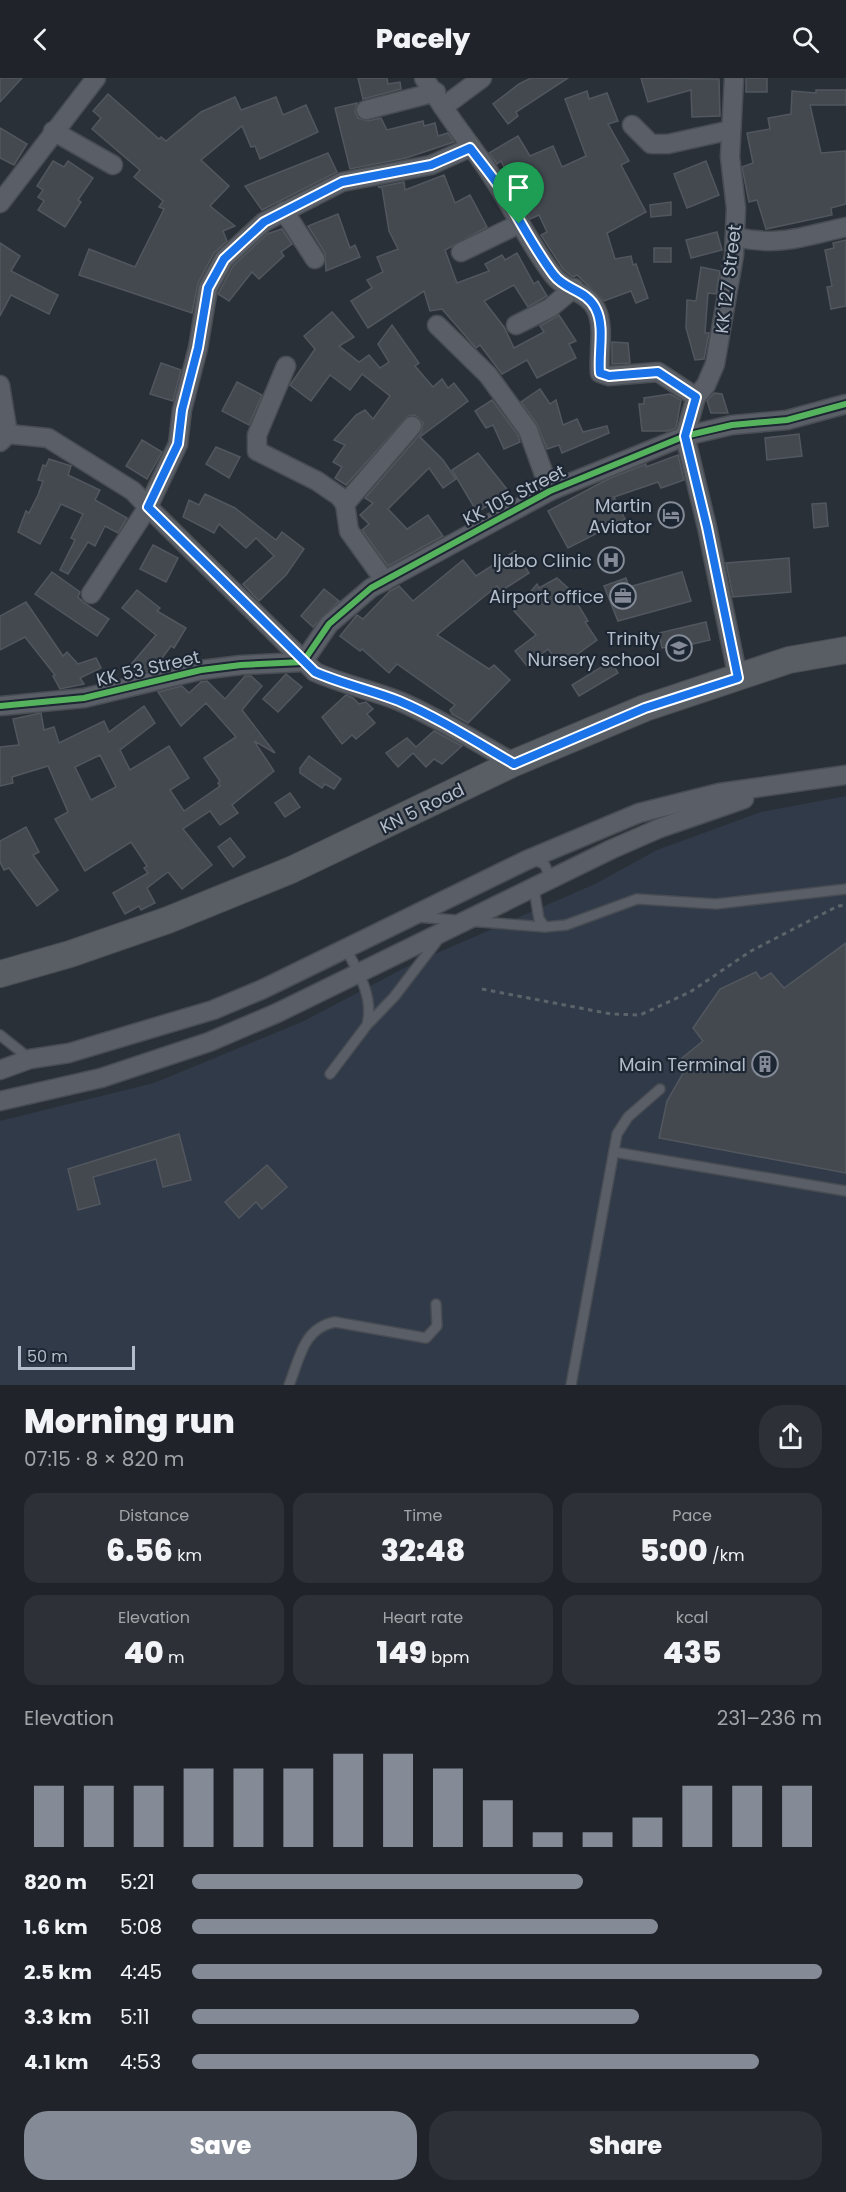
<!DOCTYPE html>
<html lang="en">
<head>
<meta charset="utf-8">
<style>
	:root { --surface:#20242a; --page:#2d3036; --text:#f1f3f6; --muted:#a2a4a8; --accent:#848b96 }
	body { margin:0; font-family:Poppins,sans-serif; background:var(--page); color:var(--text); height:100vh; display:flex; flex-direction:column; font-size:22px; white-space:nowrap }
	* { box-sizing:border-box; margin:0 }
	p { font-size:20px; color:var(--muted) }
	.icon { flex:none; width:33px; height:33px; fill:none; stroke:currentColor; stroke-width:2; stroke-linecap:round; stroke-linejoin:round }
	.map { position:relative; height:1307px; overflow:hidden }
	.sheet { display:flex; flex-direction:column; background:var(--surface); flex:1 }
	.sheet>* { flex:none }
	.scale { position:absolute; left:18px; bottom:15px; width:117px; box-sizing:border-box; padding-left:6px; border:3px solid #b4bcc9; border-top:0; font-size:16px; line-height:21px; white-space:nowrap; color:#b4bcc9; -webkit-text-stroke:4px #1d2633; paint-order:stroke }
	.pin { position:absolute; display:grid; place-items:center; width:51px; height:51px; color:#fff; margin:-62px -26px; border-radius:50% 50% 50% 0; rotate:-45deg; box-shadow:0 0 6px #0007 }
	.pin .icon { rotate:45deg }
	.round { display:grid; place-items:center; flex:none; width:63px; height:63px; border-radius:24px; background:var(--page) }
	.head { display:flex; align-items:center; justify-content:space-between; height:102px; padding:0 24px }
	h1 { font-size:33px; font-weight:800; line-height:45px }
	.figures { display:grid; grid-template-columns:repeat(3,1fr); gap:9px; height:102px; padding:6px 24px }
	.figures div { display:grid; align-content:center; border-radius:15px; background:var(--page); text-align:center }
	.figures b { font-size:30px; font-weight:800 }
	.figures small { font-size:16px; font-weight:400 }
	.figures p { font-size:16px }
	.chart { height:168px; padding:12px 24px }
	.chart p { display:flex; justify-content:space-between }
	.chart svg { width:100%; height:108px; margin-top:6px; stroke:var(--accent); stroke-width:6 }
	.cta { display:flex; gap:12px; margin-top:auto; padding:12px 24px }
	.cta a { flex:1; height:69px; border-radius:24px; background:var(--accent); color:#fff; font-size:24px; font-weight:800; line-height:69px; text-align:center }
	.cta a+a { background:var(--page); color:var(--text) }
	ul { padding:0 24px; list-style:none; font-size:20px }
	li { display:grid; grid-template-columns:96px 72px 1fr; align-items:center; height:45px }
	li i { height:15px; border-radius:8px; background:var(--accent) }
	header { display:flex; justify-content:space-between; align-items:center; height:78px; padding:0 24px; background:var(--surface); font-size:27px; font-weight:800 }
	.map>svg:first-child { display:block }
	.airport { fill:#313a48 }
	.building { fill:#444950; stroke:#52575f; stroke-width:1.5; fill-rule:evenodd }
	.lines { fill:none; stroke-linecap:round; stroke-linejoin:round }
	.service-casing { stroke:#484c53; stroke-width:12 }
	.minor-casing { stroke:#484c53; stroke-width:21 }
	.secondary-casing { stroke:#484c53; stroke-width:28 }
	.path { stroke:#5d636a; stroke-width:3; stroke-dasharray:4.5 4.5; stroke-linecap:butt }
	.service { stroke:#5a5e66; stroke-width:9 }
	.minor { stroke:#5a5e66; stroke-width:18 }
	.secondary { stroke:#595d64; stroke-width:26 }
	.cycleway-casing { stroke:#1d2633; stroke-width:10 }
	.cycleway { stroke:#56b35d; stroke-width:6 }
	.route-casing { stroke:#fff; stroke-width:12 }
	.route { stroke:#1a73e8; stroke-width:8 }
	.labels { text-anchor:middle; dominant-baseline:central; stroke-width:4.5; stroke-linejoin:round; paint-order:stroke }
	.street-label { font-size:18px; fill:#b4bcc9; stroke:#1d2633 }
	.poi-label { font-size:18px; fill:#b4bcc9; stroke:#1d2633; text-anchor:end }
</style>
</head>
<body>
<header><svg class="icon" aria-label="back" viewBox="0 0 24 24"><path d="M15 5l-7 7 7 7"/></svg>Pacely<svg class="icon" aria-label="search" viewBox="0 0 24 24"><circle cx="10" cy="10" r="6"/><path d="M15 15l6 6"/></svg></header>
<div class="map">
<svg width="846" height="1307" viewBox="0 0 846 1307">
	<rect width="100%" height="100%" fill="#2a3038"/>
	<polygon class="airport" points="846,718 846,1307 0,1307 0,1043 154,1005 302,944 412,886 595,806 657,772 761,734"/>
	<g class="building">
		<polygon points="0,0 22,0 0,24"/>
		<polygon points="358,0 387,0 388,6 400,4 401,11 363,21"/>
		<polygon points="531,0 568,0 516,34 518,38 508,46 493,26 519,6"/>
		<polygon points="641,0 719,1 720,38 692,39 691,12 648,24"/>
		<rect x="746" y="0" width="21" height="14"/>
		<polygon points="816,12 846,12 846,27 810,27 821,75 846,73 846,126 831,130 832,137 766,151 757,122 749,124 742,89 753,85 747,55 770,51 768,40 791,36 792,13 816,15"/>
		<polygon points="587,13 589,21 607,15 618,43 608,46 629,83 621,87 646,134 607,155 615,181 631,178 633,187 636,186 648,220 636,225 631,213 604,223 577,197 573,199 563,191 541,157 547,154 539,137 530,141 501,83 497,86 489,75 518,58 530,78 553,68 562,89 586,78 565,21"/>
		<polygon points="108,16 159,61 161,59 166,63 201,34 235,19 241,32 276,19 283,37 306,27 318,54 260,81 255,68 251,69 242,48 201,82 229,108 210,128 235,148 223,153 227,163 214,175 198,205 192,235 79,197 89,171 135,189 164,131 159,129 163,123 134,99 140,92 92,51 101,40 93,33"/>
		<polygon points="357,25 355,34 358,40 368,43 381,40 387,52 423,43 424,48 435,45 438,58 448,55 454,64 406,80 350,91 335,30"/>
		<polygon points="0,50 27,66 14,87 0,80"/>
		<polygon points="328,75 337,94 262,132 245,108"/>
		<polygon points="53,83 64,89 68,83 93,100 78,122 81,124 65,149 38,132 44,123 38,119 43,112 37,108"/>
		<polygon points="706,83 719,117 687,130 674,96"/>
		<polygon points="444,97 455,125 470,117 487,149 445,172 457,205 489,193 485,186 502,177 505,182 517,175 534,206 538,203 547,218 528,229 514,207 484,223 504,249 514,270 544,254 540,248 559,237 576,263 569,266 576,280 537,300 527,282 502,296 480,267 476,270 442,231 430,233 424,213 368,250 351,223 372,210 367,202 383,194 377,179 398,171 389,153 382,110 378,109 404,104 405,112"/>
		<polygon points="671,124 671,137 651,139 650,127"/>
		<polygon points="338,136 350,170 355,167 360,179 326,193 325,175 308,148"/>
		<polygon points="282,151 292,166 281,174 284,178 259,201 252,194 229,223 218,216 233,188 267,156"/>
		<polygon points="717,154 722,172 691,180 686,162"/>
		<polygon points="846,162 846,228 831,231 827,209 832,208 825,172 834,170 833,165"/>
		<polygon points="0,165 20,178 11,193 58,217 49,236 11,217 0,238"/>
		<rect x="654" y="170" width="17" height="14"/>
		<polygon points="701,189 720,193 716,216 708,215 705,255 709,255 704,281 695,282 686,250 687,222 696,223"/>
		<polygon points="332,234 354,259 339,268 359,284 369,277 380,290 389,284 378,266 392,247 419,285 415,288 433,309 442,301 448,310 454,305 468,323 420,359 443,382 456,401 443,410 429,390 388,431 407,451 428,437 443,458 388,488 362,452 369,446 360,437 373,425 365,420 421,355 423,345 415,337 408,338 346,407 335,400 342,389 333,384 345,367 334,362 356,337 365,332 373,341 390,318 362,296 350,312 330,297 311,323 290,307 315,271 304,258"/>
		<polygon points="612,264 628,265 630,285 612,286"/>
		<polygon points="161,285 181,292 173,323 150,316"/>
		<polygon points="237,304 262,317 249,347 222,333"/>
		<polygon points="540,311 550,326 556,322 563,347 577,341 583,354 607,348 609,355 562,375 559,367 547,371 537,346 521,324"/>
		<polygon points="714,315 722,316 728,335 711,335 707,323"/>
		<polygon points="670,316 681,322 676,350 668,353 642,353 639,326 644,326 644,320"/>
		<polygon points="492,322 518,357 520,364 504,371 493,347 486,350 475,333"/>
		<polygon points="799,356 802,378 767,382 765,360"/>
		<polygon points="142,362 162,374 147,401 126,388"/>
		<polygon points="216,369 240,379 229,400 206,386"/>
		<polygon points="478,375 510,415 477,434 452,392"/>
		<polygon points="678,377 684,402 661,410 658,404 614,419 625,441 568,470 548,433 608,401 646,386 646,389"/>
		<polygon points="49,381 71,388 68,397 100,412 95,422 127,440 118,455 105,448 95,468 88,464 68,496 60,492 75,462 71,460 83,436 61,426 40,466 18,454 26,433 29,435 38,417 43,403 38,402 43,387 46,388"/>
		<polygon points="205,416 235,430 276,462 282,454 304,471 286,497 259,523 243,506 274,478 256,460 246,470 219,446 214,455 183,439 189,422 199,427"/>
		<polygon points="826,425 828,448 814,450 812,426"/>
		<polygon points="153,467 178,480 166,504 140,491"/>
		<polygon points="515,473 529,495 501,513 497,508 437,557 489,591 494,587 510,602 468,645 452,636 450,632 455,627 397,586 389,595 362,571 360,573 340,558 357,537 363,541 390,513 399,508 413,523 463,482 476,498"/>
		<polygon points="789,480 791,514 733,519 726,485"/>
		<polygon points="52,494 80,514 78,519 84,525 109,541 97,558 35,516"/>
		<polygon points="682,494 691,523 618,543 604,508 626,500 629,509"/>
		<polygon points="557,500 568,510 588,543 585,544 597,562 561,588 548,571 527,588 515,573 536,557 514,533 537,506 539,510"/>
		<polygon points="324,511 339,523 313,549 301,538"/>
		<polygon points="137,512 160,530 157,533 186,550 174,570 171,568 153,592 138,596 129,589 156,557 122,530"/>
		<polygon points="26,524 63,578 67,574 78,586 96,580 101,590 80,600 84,606 60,611 53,598 55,597 25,559 0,572 0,538"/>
		<polygon points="706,544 710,562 684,568 686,576 670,579 668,569 662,570 659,555"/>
		<polygon points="611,583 618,595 579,618 572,607"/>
		<polygon points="286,596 302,609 278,634 263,621"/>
		<path d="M245,598H251L262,608L242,632L275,675L254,663L274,693L232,727L238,735L220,747L210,733L183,751L212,787L182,811L168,794L147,810L155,825L141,832L139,828L125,836L113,815L148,795L144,790L147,788L131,764L85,793L55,741L68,734L48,688L12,699L13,705L0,708V669L19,667L13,641L41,635L44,652L54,649L59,665L104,643L109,654L144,628L155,645L120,672L130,692L169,668L189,700L170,712L184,733L220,708L218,705L220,703L204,680L236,659L206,625L181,648L158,614L182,608L189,615L201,604L207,603L225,621ZM100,677L116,709L91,722L75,689Z"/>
		<polygon points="346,617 353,620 359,626 366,624 373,631 367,636 375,645 356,661 352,657 342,666 322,639"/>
		<polygon points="434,653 462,668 442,686 434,681 426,689 413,675 398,689 386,675 407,660 416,669"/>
		<polygon points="309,678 341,701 334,711 325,706 322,710 300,695 300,690"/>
		<polygon points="290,715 300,729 285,739 275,725"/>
		<polygon points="26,749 39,774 33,777 58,812 37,828 9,790 4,792 0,784 0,763"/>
		<polygon points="230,760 245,779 233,789 218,769"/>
		<polygon points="846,865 846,1095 659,1060 667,1023 685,992 682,980 703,963 693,950 720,911 756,894 761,901 771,895 784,910"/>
		<polygon points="179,1056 191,1102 163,1109 156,1081 93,1099 100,1126 78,1132 68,1091"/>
		<polygon points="267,1087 287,1109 262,1131 256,1124 239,1140 225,1124"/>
	</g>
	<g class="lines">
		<g class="service-casing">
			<g id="service">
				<path d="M532,781L544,786C554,801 539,804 535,817L539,841L545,849"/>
				<polyline points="416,839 545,849 566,847 637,821 716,826 846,811"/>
				<polyline points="369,945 394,919 440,859"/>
				<polyline points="0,957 30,981"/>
				<path d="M330,996L367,947C374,920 359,895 346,871"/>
				<polyline points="614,1074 846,1113"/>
				<path d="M289,1307C300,1280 303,1250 335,1244L426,1260L437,1248L436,1226"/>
				<polyline points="571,1307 617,1056 628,1039 660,1011"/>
			</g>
		</g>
		<g class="minor-casing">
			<g id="minor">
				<polyline points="424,0 443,29 482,0"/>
				<polyline points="734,0 730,79 736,130 734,177 715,286 706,307 696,319 685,358 707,449 738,600"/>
				<path d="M443,29C461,56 482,81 498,108C517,138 532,170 554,198C566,213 587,213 596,231C605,249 598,276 600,295L609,298L658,294L696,319"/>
				<polyline points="366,32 436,14"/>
				<polyline points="632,47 651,66 668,66 731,52"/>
				<polyline points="53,53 113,87"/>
				<path d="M469,70L431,87L342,104L264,144L224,181L208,210L198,270L182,332L178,366L148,429L315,594C342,606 371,612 399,623C439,640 476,664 514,685"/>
				<polyline points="0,125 96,0"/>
				<polyline points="284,133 315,181"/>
				<path d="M736,159C779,169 805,158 846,149"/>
				<polyline points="461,174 519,146"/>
				<polyline points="437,247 488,297 528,352 550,413"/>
				<polyline points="516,247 550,230 574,210"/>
				<polyline points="286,288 257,357 257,373 317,403 339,418 345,426 349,453 385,503"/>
				<polyline points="0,307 8,356 0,364"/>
				<polyline points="8,356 48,360 133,413 148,429 91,516"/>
				<polyline points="345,426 412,348"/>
				<polyline points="0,628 84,620 201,592 241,587 303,584 329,546 371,510 550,413 685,358 732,347 787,342 846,326"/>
				<polyline points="0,992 30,981 69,975 213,932 263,911 527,782 639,735 719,715 846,697"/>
				<polyline points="0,1023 101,1000 209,964 277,935 612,771 660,750 744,721"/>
			</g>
		</g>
		<g class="secondary-casing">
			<polyline id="secondary" points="0,896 70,876 168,842 291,792 514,685 645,630 789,582 846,572"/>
		</g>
		<polyline class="path" points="482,911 611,936 640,937 690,914 751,873 838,828 846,827"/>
		<use href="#service" class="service"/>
		<use href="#minor" class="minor"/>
		<use href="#secondary" class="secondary"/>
		<g class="cycleway-casing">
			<g id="cycleway">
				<path d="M469,70L431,87L342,104L264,144L224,181L208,210L198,270L182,332L178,366L148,429L315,594C342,606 371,612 399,623C439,640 476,664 514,685"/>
				<polyline points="0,628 84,620 201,592 241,587 303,584 329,546 371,510 550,413 685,358 732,347 787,342 846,326"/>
			</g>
		</g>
		<use href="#cycleway" class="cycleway"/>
	</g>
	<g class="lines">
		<g class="route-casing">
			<path id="route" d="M470,70C479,82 489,94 498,107C517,136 532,168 554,197C565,212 587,212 596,231C605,249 598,275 600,295L609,298L658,294L696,319L685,358L707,449L738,600L645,630L514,686C476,664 439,640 399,623C371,612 342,606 315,594L148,429L178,366L182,332L198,270L208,210L224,181L264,144L342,104L431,87Z"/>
		</g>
		<use href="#route" class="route"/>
	</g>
	<defs>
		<g id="hotel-ring" transform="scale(1.35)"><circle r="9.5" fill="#1d2633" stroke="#848b96" stroke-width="1.5"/><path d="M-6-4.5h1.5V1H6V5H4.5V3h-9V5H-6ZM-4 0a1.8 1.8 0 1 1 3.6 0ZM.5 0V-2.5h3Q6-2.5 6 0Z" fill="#848b96"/></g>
		<g id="hospital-ring" transform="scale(1.35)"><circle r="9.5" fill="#1d2633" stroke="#848b96" stroke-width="1.5"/><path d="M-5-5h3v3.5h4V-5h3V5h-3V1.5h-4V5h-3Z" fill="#848b96"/></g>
		<g id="office-ring" transform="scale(1.35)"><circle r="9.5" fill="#1d2633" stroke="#848b96" stroke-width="1.5"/><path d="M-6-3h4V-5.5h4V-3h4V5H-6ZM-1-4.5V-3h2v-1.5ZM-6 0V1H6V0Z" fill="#848b96"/></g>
		<g id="school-ring" transform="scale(1.35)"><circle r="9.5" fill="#1d2633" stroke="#848b96" stroke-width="1.5"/><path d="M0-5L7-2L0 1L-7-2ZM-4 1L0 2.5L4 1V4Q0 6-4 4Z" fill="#848b96"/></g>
		<g id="building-ring" transform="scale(1.35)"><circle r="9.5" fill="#1d2633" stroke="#848b96" stroke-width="1.5"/><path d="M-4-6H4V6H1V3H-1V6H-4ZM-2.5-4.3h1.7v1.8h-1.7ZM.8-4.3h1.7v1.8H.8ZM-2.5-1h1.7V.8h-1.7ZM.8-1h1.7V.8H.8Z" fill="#848b96"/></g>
	</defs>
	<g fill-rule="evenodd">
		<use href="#hotel-ring" x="671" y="437"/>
		<use href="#hospital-ring" x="611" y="482"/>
		<use href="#office-ring" x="623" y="518"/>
		<use href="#school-ring" x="679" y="570"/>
		<use href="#building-ring" x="765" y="986"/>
	</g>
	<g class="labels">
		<g class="street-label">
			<text transform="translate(728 201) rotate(-83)">KK 127 Street</text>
			<text transform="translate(514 417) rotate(-27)">KK 105 Street</text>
			<text transform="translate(148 590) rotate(-13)">KK 53 Street</text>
			<text transform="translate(422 730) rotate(-26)">KN 5 Road</text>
		</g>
		<g class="poi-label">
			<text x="652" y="427">Martin<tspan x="652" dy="21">Aviator</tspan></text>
			<text x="592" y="482">Ijabo Clinic</text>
			<text x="604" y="518">Airport office</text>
			<text x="660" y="560">Trinity<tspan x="660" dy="21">Nursery school</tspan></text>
			<text x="746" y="986">Main Terminal</text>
		</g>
	</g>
</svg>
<div class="scale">50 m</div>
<div class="pin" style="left:519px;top:146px;background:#1e9e55"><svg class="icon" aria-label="arrive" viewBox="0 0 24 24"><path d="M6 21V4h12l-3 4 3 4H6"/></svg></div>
</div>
<section class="sheet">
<div class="head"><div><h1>Morning run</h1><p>07:15 · 8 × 820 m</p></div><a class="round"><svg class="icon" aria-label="share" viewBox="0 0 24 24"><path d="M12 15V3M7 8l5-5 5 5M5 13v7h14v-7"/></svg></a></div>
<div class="figures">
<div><p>Distance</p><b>6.56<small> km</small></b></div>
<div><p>Time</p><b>32:48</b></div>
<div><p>Pace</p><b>5:00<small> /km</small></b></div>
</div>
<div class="figures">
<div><p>Elevation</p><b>40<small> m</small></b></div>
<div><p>Heart rate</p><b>149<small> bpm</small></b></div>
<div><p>kcal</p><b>435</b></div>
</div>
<div class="chart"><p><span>Elevation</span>231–236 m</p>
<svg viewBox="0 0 160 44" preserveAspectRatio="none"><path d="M5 44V19M15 44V19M25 44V19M35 44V12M45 44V12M55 44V12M65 44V6M75 44V6M85 44V12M95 44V25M105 44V38M115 44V38M125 44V32M135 44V19M145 44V19M155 44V19"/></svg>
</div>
<ul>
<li><b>820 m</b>5:21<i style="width:62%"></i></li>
<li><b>1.6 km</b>5:08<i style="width:74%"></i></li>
<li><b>2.5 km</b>4:45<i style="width:100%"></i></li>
<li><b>3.3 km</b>5:11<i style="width:71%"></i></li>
<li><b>4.1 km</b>4:53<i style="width:90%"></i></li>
</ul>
<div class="cta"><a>Save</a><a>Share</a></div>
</section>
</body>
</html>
